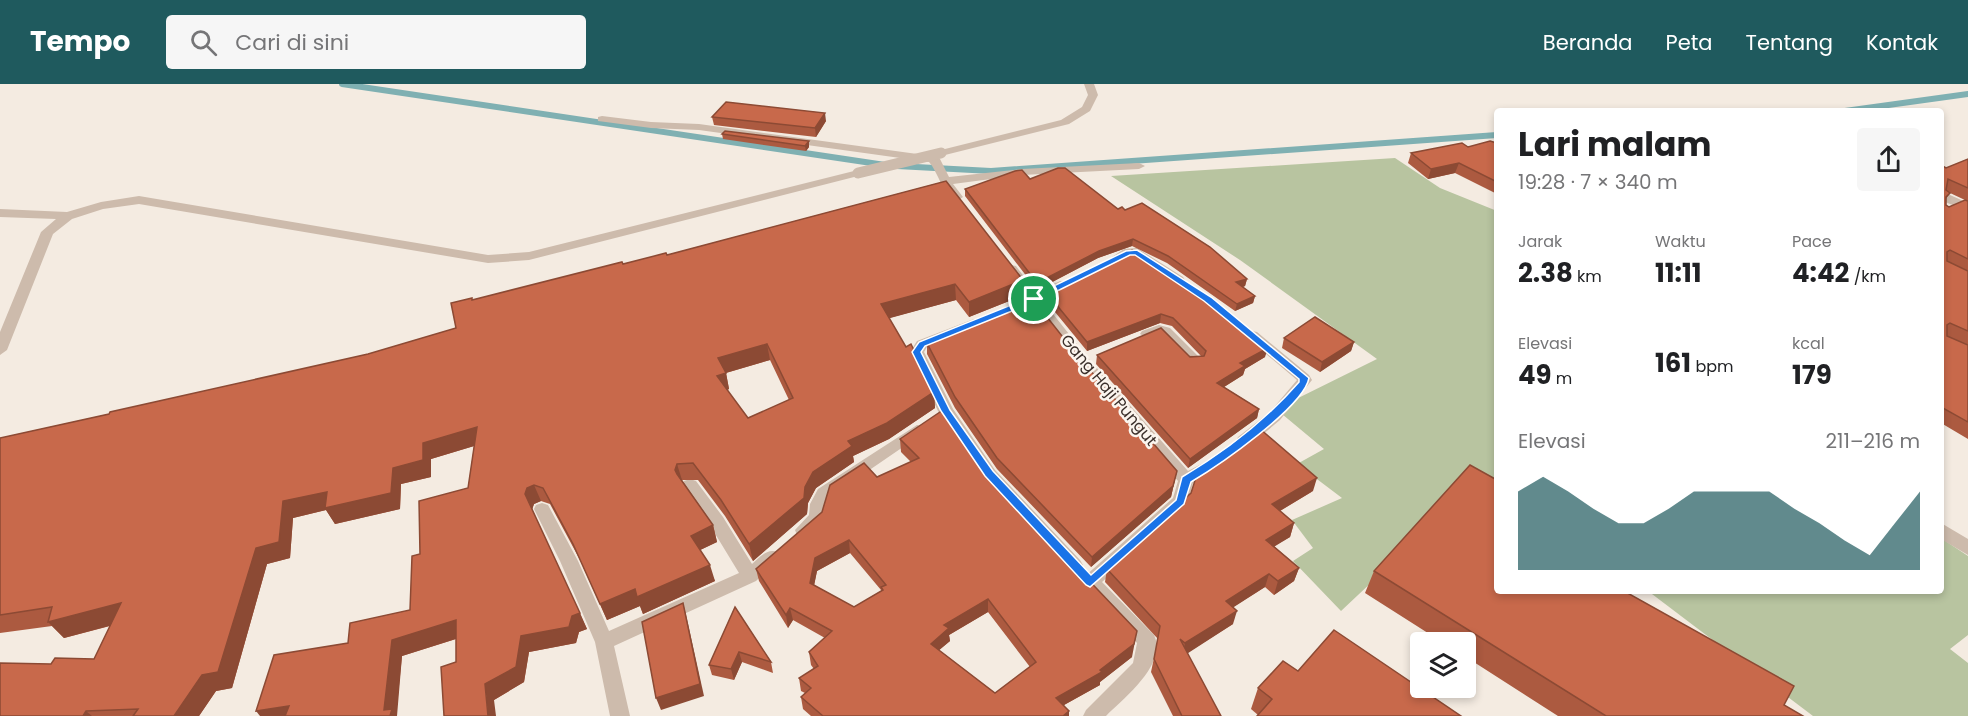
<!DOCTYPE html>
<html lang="id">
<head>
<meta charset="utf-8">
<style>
	:root { --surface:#fff; --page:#f6f6f6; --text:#202124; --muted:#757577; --accent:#1f5a5e }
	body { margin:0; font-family:Poppins,sans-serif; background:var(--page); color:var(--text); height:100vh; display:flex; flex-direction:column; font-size:22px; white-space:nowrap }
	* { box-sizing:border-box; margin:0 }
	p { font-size:20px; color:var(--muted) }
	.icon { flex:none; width:33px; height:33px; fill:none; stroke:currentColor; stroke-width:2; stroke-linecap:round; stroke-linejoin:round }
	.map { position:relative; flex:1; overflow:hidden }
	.drawer { position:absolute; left:1494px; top:24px; width:450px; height:486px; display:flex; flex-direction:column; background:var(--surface); border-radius:6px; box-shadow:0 3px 9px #0003 }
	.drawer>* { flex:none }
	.buttons { position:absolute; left:1410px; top:548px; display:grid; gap:12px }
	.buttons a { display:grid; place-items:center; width:66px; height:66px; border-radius:6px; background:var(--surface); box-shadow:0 3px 9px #0003; font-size:30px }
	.pin { position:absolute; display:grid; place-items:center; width:51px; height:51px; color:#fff; margin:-26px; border:3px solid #fff; border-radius:50%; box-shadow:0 2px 6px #0007 }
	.round { display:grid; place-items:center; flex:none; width:63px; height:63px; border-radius:6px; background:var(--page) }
	.headline { display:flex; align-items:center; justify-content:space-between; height:102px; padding:0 24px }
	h1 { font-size:33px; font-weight:700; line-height:45px }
	.stats { display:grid; grid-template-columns:repeat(3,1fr); gap:9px; height:102px; padding:6px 24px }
	.stats div { display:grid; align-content:center }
	.stats b { font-size:26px; font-weight:700 }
	.stats small { font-size:16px; font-weight:400 }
	.stats p { font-size:16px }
	.chart { height:168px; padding:12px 24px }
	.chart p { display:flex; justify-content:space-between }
	.chart svg { width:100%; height:108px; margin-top:6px; fill:var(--accent); opacity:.7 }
	header { display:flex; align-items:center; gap:36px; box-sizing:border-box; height:84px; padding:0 30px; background:var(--accent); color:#fff }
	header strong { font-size:28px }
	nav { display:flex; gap:33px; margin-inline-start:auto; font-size:21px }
	.search { width:420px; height:54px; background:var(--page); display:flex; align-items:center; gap:15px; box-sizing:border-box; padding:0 21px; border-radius:6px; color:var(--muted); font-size:22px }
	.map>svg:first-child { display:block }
	.green { fill:#b8c4a0 }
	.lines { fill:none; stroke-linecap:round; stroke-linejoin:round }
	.stream { stroke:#7fb0b2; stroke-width:6 }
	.minor { fill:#cdbbac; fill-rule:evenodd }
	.minor-bridge { stroke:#cdbbac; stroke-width:11 }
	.wall { fill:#ac5a40; fill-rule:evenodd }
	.shaded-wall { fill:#8c4a34 }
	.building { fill:#c8694b; stroke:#8c4a34; stroke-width:1.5; fill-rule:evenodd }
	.route { fill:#1a73e8; stroke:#fff; stroke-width:1.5; fill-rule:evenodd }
	.labels { text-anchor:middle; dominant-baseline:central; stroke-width:5; stroke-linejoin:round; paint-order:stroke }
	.street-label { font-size:16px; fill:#3b302b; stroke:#fbf5ee }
</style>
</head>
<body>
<header>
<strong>Tempo</strong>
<div class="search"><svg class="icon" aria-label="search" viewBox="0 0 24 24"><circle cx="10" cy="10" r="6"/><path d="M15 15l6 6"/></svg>Cari di sini</div>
<nav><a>Beranda</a><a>Peta</a><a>Tentang</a><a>Kontak</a></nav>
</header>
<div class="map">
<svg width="1968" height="632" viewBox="0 0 1968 632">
	<rect width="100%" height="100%" fill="#f4ebe1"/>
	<g class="green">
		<polygon points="1395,74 1440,104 1497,127 1497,412 1476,400 1341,527 1293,477 1313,464 1292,436 1342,414 1297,380 1324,365 1276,325 1377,275 1240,176 1111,92"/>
		<polygon points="1941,454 1968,472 1968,551 1950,565 1968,579 1968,632 1813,632 1648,507 1941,507"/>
	</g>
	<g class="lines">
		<g class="stream">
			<polyline points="342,0 885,81"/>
			<polyline points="1845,27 1968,10"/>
			<polyline points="897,82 991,87 1497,51"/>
		</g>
		<g class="minor">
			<polygon points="1084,0 1094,0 1098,11 1090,27 1069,40 941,72 935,69 937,67 1061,36 1082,23 1088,11"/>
			<path d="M602,32L651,38L699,40L932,72L940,75L949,93L1022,85L1139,79L1145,82L1139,85L1022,91L953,100L963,113L957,117C942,111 939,89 929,78L699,46L651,44L598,37V33Z"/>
			<polygon points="858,86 864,89 862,91 529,176 488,179 139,120 103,125 72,135 53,150 7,266 0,271 0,248 41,148 56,135 0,133 0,125 67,128 101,118 139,112 488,171 529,168"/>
			<polygon points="1941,107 1968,119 1968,128 1941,116"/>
			<polygon points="1137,164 1183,193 1185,196 1183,199 1173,199 1134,172 1118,177 1112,173 1124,165"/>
			<path d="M1011,181L1016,182L1036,209L1060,197H1070L1072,200L1070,203L1042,216L1088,274L1188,387L1213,374L1219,376L1221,380L1219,384L1193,399L1187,421L1102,498L1154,551C1168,580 1124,614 1106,632H1083L1086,626L1133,579L1137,559L1081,498L1084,493L1173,414L1178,397L1078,280L1032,221L1016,227L1011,226L1009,223L1026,214L1004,185Z"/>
			<polygon points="974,235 979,236 981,239 979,242 927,263 924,268 953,325 995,386 1080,476 1083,481 1080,486 1074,488 1068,486 983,394 938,327 910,268 917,257"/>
			<polygon points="1159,241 1170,244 1200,274 1202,277 1200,280 1190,280 1160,250 1147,254 1140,250 1142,247"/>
			<polygon points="1252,247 1257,248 1309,291 1312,296 1280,336 1250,361 1238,361 1236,357 1238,353 1270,328 1297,296 1247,254 1245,251 1247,248"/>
			<path d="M917,341L922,342L925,346L922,350L830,413C826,420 827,426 825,433C823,444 807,454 797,451L795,446L809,431L810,420L818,405Z"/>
			<path d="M690,395L696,397L723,433L752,480C760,473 767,464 778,468L781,473L756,497L614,562L630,632H610L595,558L560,477L534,425L536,421L542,419L548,421L578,477L609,547L739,489L711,443L682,401L684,397Z"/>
			<polygon points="1941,439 1968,455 1968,471 1941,455"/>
		</g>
		<polyline class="minor-bridge" points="858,89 941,69"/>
	</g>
	<g class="wall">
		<polygon points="712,33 826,37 816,53 714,41"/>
		<polygon points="722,50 809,57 809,63 806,67 723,55"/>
		<polygon points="1497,59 1497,110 1455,89 1428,95 1408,79 1411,69"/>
		<path d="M1968,75V355L1941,339V81L1946,84ZM1950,109L1965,116L1949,123L1946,121V115Z"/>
		<polygon points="1030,95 1118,125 1247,195 1245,202 1243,203 1255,212 1253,219 1235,227 1167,179 1132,162 1098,174 1037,206 965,112 965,105"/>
		<path d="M946,97L1022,212L969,233L956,216L889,234L906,263L934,308L935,324L889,355L853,372L854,378L816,404L808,419L807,430L753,477L725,432L698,396H682L713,441L717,458L700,466L715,497L643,530L640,522L607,536L580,476L550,420L541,417L534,420L532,425L587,545L579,548L576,559L529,568L524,598L494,616L456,578V555L402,572L396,632H260L348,559L410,526L420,470L468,404L474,362L431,375V393L401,400L400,425L335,440L326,426L293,434L290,474L267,480L232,604L216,607L199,632H0L51,580L94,575L110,542L64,554L52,542L0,549V354L109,330L368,270L456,244L473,216L623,180L667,171ZM770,276L789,316L748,334L727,306L729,305L726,289Z"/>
		<polygon points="1132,166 1265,273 1245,285 1243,291 1224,303 1259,325 1257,334 1188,384 1096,280 1097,271 1201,272 1172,242 1160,239 1087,267 1046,217 1046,208"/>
		<polygon points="978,235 1077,271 1177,387 1171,413 1091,483 997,385 955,324 927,270 927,259 978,237"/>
		<polygon points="1284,254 1354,258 1351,267 1320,288 1282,264"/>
		<path d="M900,355L981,383L1132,573L1100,598V601L1064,621L1069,632H811L803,625L801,613L805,609L801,607L799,594L814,585L811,581L809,568L825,554L793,536L788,544L759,497L756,485L877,393L911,378L901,368ZM850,469L881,506V507L854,523L814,501L817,487ZM988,528L1030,583L995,609L939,566L950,557L949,551Z"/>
		<polygon points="1313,407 1280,427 1294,439 1290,453 1274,462 1299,484 1294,497 1274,511 1265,503 1233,523 1233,540 1187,569 1221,632 1173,632 1151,588 1158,555 1105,498 1107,485"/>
		<polygon points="1374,487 1497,507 1784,621 1803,632 1558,632 1466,573 1466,558 1442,558 1365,509"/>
		<polygon points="735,523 771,578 773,589 742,578 734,596 712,591 709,581"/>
		<polygon points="1298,587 1258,631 1251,625 1258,604"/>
	</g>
	<g class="shaded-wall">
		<polygon points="825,29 826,37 816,53 815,44"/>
		<polygon points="809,57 809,63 806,67 805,62"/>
		<polygon points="1459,79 1455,89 1428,95 1431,85"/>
		<polygon points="1133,155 1132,162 1098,174 1037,206 1037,199 1099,167"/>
		<polygon points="1247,195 1245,202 1235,206 1236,198"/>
		<polygon points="1023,196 1022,212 969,233 969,218"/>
		<polygon points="955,200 956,216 883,236 881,220"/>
		<polygon points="1255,212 1253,219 1235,227 1237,220"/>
		<polygon points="1161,230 1160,239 1087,267 1087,258"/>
		<polygon points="1354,258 1351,267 1320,288 1322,278"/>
		<polygon points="767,260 770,276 722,290 718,274"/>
		<polygon points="1268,264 1265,273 1245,285 1243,291 1216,308 1217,299 1240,279"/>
		<polygon points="726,289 729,305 721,308 717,292"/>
		<polygon points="934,308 935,324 889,355 853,372 854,378 816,404 808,419 807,430 753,477 749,460 805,403 813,388 848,357"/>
		<polygon points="1259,325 1257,334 1188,384 1190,375"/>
		<polygon points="477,343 484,359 431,375 431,393 401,400 400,425 335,440 326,426 293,434 290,474 267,480 232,604 216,607 199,632 174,632 256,464 283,417 393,384 423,359"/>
		<polygon points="677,380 682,396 680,402 675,386"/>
		<polygon points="1177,387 1171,413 1091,483 1092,473"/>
		<polygon points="1317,394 1313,407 1268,434 1272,420"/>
		<polygon points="534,401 541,417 534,420 532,426 525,410 527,404"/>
		<polygon points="1294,439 1290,453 1262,470 1266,456"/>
		<polygon points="713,441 717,458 696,468 691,452"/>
		<polygon points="849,456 850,469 817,487 812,512 810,499 815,474"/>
		<polygon points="710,481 715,497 643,530 640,522 607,536 600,520 635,505"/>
		<polygon points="1299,484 1294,497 1274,511 1278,497"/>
		<polygon points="1269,490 1265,503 1223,530 1226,517"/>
		<polygon points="988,515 988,528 949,551 950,557 931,573 931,560 944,541"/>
		<polygon points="121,519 135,535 64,554 48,538"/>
		<polygon points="683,519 686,531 704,612 661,626 656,614"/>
		<polygon points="790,524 793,536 788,544 786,531"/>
		<polygon points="1237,527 1233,540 1182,573 1185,559"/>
		<polygon points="580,529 587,545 579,548 576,559 529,568 524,598 494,616 496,632 488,632 485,600 521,552"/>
		<polygon points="456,536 465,552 402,572 397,632 388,632 384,626 392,556"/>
		<polygon points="1137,547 1132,573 1100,598 1100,601 1055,626 1056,614 1100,586"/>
		<polygon points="739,568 742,578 734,596 731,585"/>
		<polygon points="289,622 297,632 260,632 256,627"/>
		<polygon points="86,627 92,632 83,632"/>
		<polygon points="1069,627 1069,632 1063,632"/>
	</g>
	<g class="building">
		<polygon points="726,18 825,29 815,44 712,33"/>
		<polygon points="725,47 809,57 805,62 722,50"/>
		<polygon points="1490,57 1497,59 1497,98 1459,79 1431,85 1411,69 1462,59 1468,63"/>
		<polygon points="1968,75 1968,104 1948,95 1946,106 1950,109 1946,113 1946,121 1949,123 1965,116 1968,117 1968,175 1950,166 1947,168 1947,177 1968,187 1968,247 1950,239 1947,241 1947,252 1968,261 1968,338 1941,323 1941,81 1946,84"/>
		<polygon points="1058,84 1065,84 1118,125 1122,123 1125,126 1142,119 1210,163 1247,195 1236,198 1255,212 1237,220 1168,172 1133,155 1099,167 1037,199 965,105 1015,87 1022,86 1030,95"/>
		<path d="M946,97L1023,196L969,218L955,200L881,220L906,263L911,260L934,308L887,339L848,357L852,362L813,388L805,403L804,414L749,460L721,416L693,379L677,380L675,386L677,390L713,441L691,452L710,481L637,513L635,505L600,520L573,460L543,404L534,401L527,404L525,410L580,529L572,532L569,543L521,552L516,583L485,600L488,632H444L441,583L456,578V536L392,556L384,626L392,625L390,632H285L289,622L256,627L274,571L348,559L350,539L410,526L412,472L420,470L419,417L468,404L477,343L423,359V376L393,384L391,409L325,424L327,408L283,417L279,458L256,464L218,588L202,591L174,632H133L138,625L86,627L83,632H0V579L51,580L55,574L94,575L121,519L48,538L52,523L0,531V354L109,330L110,328L368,270L456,244L451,219L472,214V216L622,178L623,180L666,169L667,171ZM767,260L793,314L748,334L717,292L726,289L718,274Z"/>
		<polygon points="1132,166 1203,211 1268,264 1240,279 1245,282 1217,299 1259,325 1190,375 1097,271 1161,244 1190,273 1204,272 1206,267 1173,234 1161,230 1087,258 1046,208"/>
		<polygon points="1032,214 1077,271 1177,387 1173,402 1092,473 997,374 955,313 927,259 979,236 978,235"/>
		<polygon points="1315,233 1354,258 1322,278 1284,254"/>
		<path d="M943,326L981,383L1137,547L1134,560L1100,586L1102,588L1056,614L1069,627L1063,632H823L801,613L811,604L799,594L818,582L809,568L832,547L790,524L786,531L756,485L822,428L830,401L864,379L877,393L919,374L900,355ZM849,456L886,501L881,503L883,506L854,523L810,499L815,474ZM988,515L1036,578L995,609L931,560L949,544L944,541Z"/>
		<polygon points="1259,344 1317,394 1272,420 1294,439 1266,456 1299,484 1278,497 1269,490 1226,517 1237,527 1185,559 1180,555 1221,632 1182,632 1154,575 1160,542 1107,485 1191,409 1198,387"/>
		<polygon points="1470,381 1497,396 1497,507 1624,507 1794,602 1784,621 1803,632 1606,632 1374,487"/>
		<polygon points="683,519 700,600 656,614 642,538"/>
		<polygon points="735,523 771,578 739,568 731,585 709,581"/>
		<polygon points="1334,546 1461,632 1257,632 1272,615 1258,604 1283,577 1298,587"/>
	</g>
	<path class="route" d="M1137,166L1211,213L1309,294C1304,323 1218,382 1191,398L1184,420L1090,503L1086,501L985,392L941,327L912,268L919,258L1031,213L1126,167ZM1130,171H1135L1204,217L1299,295V298C1265,337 1226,367 1182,393L1176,416L1091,491L993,387L950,326L921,268L925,262L1037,217Z"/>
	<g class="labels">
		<g class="street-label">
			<text transform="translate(1109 306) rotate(50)">Gang Haji Pungut</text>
		</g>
	</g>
</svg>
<div class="buttons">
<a><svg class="icon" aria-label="layers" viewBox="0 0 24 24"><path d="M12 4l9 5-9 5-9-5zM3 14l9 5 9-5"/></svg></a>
</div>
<div class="pin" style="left:1034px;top:215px;background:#1e9e55"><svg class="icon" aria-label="arrive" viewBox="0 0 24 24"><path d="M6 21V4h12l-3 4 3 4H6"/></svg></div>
<section class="drawer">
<div class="headline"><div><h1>Lari malam</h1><p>19:28 · 7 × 340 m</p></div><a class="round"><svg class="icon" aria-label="share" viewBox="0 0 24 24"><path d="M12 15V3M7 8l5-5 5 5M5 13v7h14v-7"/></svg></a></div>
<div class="stats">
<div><p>Jarak</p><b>2.38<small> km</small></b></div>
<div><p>Waktu</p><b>11:11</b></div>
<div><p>Pace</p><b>4:42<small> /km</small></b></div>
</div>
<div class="stats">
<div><p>Elevasi</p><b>49<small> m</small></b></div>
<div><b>161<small> bpm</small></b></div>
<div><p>kcal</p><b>179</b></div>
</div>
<div class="chart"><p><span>Elevasi</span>211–216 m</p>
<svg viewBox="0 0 160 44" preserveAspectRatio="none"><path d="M0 44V12L10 6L20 12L30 19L40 25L50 25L60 19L70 12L80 12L90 12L100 12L110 19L120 25L130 32L140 38L150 25L160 12V44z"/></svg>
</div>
</section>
</div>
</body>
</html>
